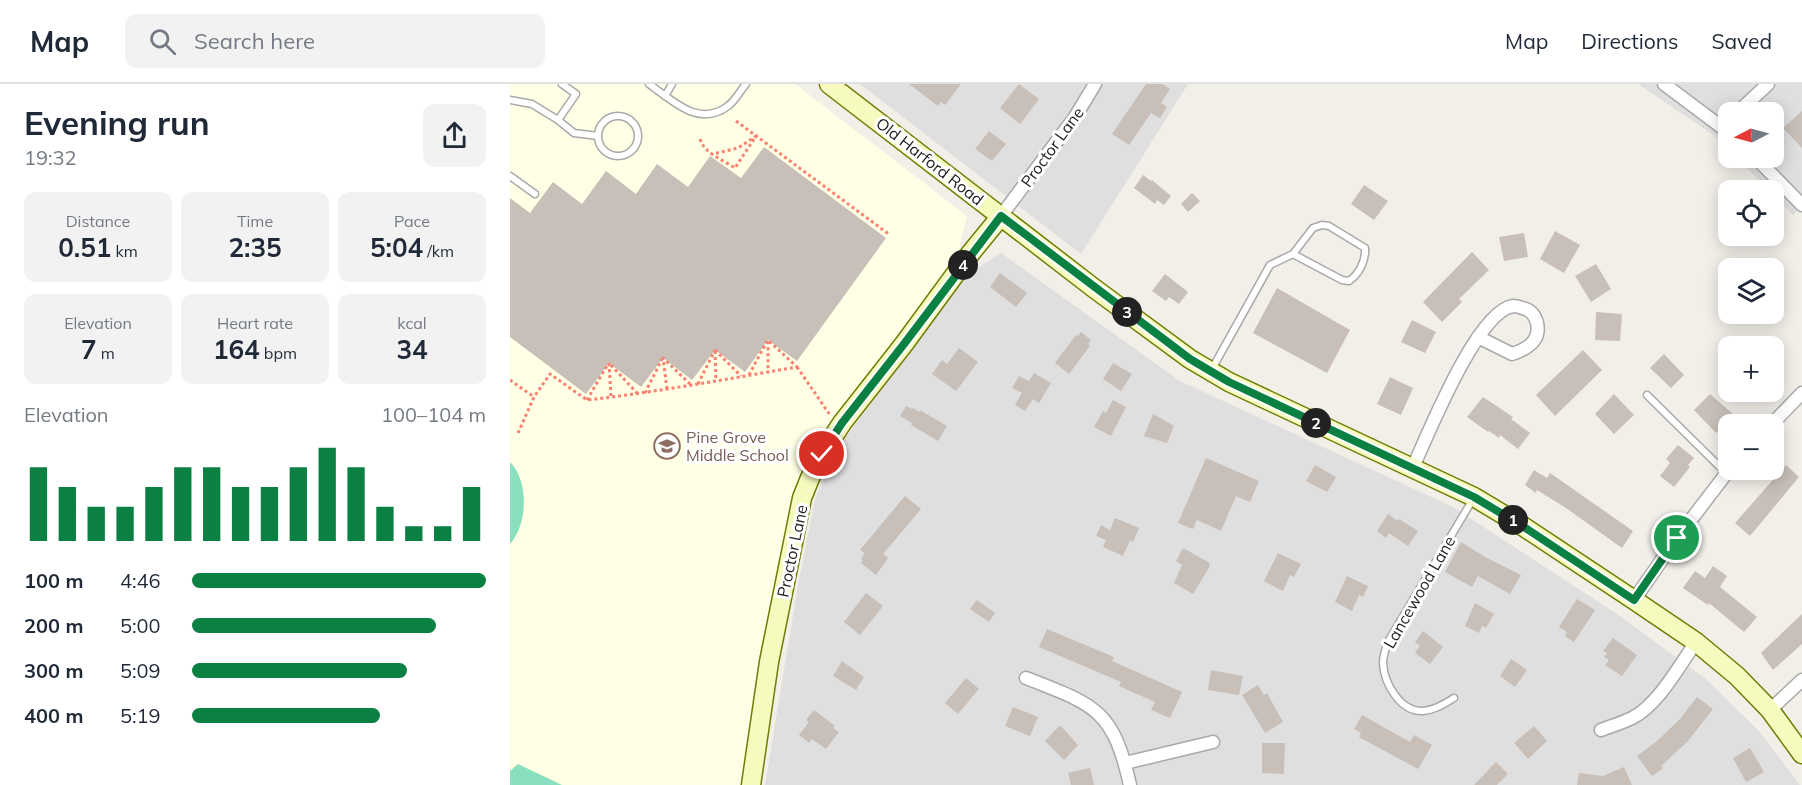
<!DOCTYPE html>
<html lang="en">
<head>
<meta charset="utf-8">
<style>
	:root { --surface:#fff; --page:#f2f2f3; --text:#1f2937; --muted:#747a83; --line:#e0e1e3; --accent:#0b8043 }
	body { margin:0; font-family:Mulish,sans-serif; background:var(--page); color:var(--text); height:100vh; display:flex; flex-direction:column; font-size:22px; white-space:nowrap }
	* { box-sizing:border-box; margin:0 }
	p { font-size:20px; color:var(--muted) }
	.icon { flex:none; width:33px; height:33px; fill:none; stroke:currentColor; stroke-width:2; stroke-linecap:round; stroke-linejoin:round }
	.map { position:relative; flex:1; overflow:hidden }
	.panel { display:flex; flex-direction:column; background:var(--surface); width:510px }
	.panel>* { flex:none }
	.needle { width:39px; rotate:264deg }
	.fabs { position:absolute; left:1208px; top:18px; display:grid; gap:12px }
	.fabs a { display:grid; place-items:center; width:66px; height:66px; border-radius:12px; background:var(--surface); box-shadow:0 3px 15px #0003; font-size:30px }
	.pin { position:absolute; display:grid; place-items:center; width:51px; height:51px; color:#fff; margin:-26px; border:3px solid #fff; border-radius:50%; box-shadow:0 2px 6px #0007 }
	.km { position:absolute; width:30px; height:30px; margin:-15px; border-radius:50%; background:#222; color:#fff; font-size:16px; line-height:30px; text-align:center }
	.round { display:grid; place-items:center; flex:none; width:63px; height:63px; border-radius:12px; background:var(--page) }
	.summary { display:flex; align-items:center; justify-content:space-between; height:102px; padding:0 24px }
	h1 { font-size:33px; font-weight:700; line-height:45px }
	.figures { display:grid; grid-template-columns:repeat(3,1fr); gap:9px; height:102px; padding:6px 24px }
	.figures div { display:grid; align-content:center; border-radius:12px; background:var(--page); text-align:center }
	.figures b { font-size:26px; font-weight:700 }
	.figures small { font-size:16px; font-weight:400 }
	.figures p { font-size:16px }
	.chart { height:168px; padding:12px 24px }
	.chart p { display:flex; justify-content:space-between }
	.chart svg { width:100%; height:108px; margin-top:6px; stroke:var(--accent); stroke-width:6 }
	ul { padding:0 24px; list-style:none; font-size:20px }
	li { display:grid; grid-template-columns:96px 72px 1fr; align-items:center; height:45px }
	li i { height:15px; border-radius:8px; background:var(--accent) }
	header { display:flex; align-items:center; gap:36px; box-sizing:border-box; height:84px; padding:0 30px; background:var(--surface); border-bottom:2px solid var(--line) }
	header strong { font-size:28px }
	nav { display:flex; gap:33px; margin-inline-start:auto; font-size:21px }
	.search { width:420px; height:54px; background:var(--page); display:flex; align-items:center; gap:15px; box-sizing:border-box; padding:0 21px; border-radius:12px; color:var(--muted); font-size:22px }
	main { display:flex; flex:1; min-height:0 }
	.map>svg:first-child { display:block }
	.residential { fill:#e0dfdf }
	.education { fill:#ffffe5 }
	.pitch { fill:#88e0be }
	.building { fill:#c7bfb8 }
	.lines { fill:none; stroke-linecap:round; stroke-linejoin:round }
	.lane-casing { stroke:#a9a9a9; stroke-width:9 }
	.street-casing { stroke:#a9a9a9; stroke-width:15 }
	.secondary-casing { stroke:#707d05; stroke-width:21 }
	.path { stroke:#fa8072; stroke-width:3; stroke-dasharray:3 3; stroke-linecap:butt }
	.lane { stroke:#fff; stroke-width:6 }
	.street { stroke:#fff; stroke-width:12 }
	.secondary { stroke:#f7fabf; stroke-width:18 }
	.route-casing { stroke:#fff; stroke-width:12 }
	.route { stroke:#0b8043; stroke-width:8 }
	.labels { text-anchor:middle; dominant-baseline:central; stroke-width:6; stroke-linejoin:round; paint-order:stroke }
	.street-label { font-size:16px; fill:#222; stroke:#fff }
	.education-label { font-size:16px; fill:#785e54; stroke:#fff; text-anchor:start }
</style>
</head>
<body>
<header>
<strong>Map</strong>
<div class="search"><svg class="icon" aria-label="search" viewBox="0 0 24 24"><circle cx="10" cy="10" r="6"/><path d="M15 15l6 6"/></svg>Search here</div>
<nav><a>Map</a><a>Directions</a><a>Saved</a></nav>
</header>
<main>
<section class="panel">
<div class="summary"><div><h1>Evening run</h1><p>19:32</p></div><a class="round"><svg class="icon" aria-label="share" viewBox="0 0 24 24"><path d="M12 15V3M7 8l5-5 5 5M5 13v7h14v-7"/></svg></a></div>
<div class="figures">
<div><p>Distance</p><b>0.51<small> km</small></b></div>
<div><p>Time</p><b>2:35</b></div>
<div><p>Pace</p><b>5:04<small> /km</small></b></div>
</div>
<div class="figures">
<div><p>Elevation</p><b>7<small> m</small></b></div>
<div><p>Heart rate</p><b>164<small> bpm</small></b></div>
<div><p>kcal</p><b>34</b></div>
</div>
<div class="chart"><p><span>Elevation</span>100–104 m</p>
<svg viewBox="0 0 160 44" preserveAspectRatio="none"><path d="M5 44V14M15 44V22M25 44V30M35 44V30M45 44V22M55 44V14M65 44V14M75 44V22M85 44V22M95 44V14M105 44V6M115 44V14M125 44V30M135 44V38M145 44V38M155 44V22"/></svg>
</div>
<ul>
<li><b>100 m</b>4:46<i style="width:100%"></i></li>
<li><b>200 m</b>5:00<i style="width:83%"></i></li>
<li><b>300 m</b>5:09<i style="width:73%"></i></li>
<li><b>400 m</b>5:19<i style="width:64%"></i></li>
</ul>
</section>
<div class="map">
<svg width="1292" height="701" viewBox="0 0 1292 701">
	<rect width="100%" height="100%" fill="#f2efe9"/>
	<g class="residential">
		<polygon points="350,0 678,0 571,170"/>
		<polygon points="1128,0 1292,0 1292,122 1283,131 1263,111 1263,106 1259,106 1226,74 1263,74 1263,28 1218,28 1218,65 1205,52"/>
		<polygon points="491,169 670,297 943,423 1107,530 1197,596 1249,647 1290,701 255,701 288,501 305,415 325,368 454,193"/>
	</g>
	<polygon class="education" points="0,0 285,0 457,132 447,172 403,238 303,381 239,701 0,701"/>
	<g class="pitch">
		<path d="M0,378C19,397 18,440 0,460Z"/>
		<polygon points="8,680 52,701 0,701 0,687"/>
	</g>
	<g class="building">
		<polygon points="399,0 451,0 435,21 431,18 428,22"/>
		<polygon points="509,0 529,15 510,40 490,24"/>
		<polygon points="636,0 652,0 660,5 651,19 657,23 650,34 641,29 619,61 602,50"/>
		<polygon points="1292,27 1292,64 1273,44"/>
		<polygon points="479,47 496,60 482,77 465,65"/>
		<polygon points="254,63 376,154 287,277 258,256 235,288 205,266 182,296 153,274 131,303 99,279 76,310 0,253 0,114 20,129 43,98 72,120 96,87 126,110 147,80 178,103 200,72 231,94"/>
		<polygon points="633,91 641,97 642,96 661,112 654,121 647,116 645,120 624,104"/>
		<polygon points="854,101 878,117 864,136 841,120"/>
		<polygon points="682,109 690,117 678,128 671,120"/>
		<polygon points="1045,147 1070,161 1054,189 1030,175"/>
		<polygon points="1014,149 1018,173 994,177 989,153"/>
		<polygon points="962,168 979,186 949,215 952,218 932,238 913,218"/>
		<polygon points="1086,180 1101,205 1081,218 1065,192"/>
		<polygon points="490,189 517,209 506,223 480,203"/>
		<polygon points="655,190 678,208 669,220 659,213 656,217 642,207"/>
		<polygon points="767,204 840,246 817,289 743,249"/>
		<polygon points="1086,228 1112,230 1110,257 1085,256"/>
		<polygon points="902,236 926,248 915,269 891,258"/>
		<polygon points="571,248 581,256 578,260 580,262 559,290 545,279 566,251 568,252"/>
		<polygon points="449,264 468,278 446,307 422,290 432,276 437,280"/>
		<polygon points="1073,266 1092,286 1045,332 1026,311"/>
		<polygon points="1154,270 1174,291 1161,304 1140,284"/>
		<polygon points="603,279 622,290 611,307 593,295"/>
		<polygon points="524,289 541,299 529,319 523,315 515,327 505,321 512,309 502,304 509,292 519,297"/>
		<polygon points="880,293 903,304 891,331 867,320"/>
		<polygon points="1104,310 1124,331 1104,350 1085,330"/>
		<polygon points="1200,310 1224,331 1206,349 1184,326"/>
		<polygon points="973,313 1003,333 1001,335 1020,349 1008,365 990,351 989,354 979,347 978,348 957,333"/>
		<polygon points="603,316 616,323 601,352 584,343 593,327 596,329"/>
		<polygon points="396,322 402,325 403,324 409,328 410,326 437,342 428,357 401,341 402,339 390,332"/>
		<polygon points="643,330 664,342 657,359 634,352"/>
		<polygon points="1168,361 1184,374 1178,381 1180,383 1164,403 1150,392 1160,379 1156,375"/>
		<polygon points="696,374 749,397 740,418 726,412 711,447 687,436 683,445 668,439"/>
		<polygon points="805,381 826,393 817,408 796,397"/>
		<polygon points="1276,381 1289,393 1240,452 1225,439"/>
		<polygon points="1024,386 1037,394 1040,389 1123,447 1112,464 1056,424 1027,406 1026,409 1015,401"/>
		<polygon points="395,412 411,425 373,470 378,474 366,491 351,479 353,476 351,475 355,469 350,466"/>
		<polygon points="878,430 888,437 889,435 908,447 898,462 879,449 876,454 867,447"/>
		<polygon points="605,434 629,444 623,458 620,456 613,472 593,463 596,456 586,452 591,441 600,446"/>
		<polygon points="951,458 975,473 1011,491 1000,510 968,492 962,503 935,488"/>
		<polygon points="673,464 700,479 699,481 700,482 683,510 664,499 672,481 666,477"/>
		<polygon points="768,469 791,480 784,493 780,491 773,507 754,497"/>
		<polygon points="1203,482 1217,492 1210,503 1247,533 1234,548 1199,519 1198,521 1173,504 1185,487 1195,494"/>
		<polygon points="837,492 858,502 853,513 849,511 842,527 825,518"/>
		<polygon points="356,509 373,522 350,551 334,538"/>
		<polygon points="1067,515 1085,526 1064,558 1055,552 1057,548 1049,543"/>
		<polygon points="467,516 485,529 479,538 460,525"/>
		<polygon points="965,519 984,530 976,544 972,542 969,549 955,542"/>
		<polygon points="1292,530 1292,560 1263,586 1251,569"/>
		<polygon points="537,545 604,573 602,577 672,608 660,634 641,626 645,618 609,602 611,598 529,563"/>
		<polygon points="913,547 933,563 920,580 905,569 910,562 905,558"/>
		<polygon points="1103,554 1127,571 1112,592 1095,581 1099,576 1094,573 1097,569 1093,567"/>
		<polygon points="1001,575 1017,586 1005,603 990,592"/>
		<polygon points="332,577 354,593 346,606 323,592"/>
		<polygon points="701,586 733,592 729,611 698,606"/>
		<polygon points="456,594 469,605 448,630 435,619"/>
		<polygon points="748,601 754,611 757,609 773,638 755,649 732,611"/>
		<polygon points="1187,613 1203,625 1178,657 1151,682 1153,684 1142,692 1127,672 1147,657 1170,635"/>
		<polygon points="503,623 528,633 520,652 495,642"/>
		<polygon points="304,626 325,642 323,644 329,648 316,665 302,655 299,659 289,651 299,638 296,636"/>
		<polygon points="852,631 900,658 904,651 922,661 908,685 849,653 851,649 844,645"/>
		<polygon points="549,642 551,642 568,661 554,676 535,657"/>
		<polygon points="1024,642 1037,657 1018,675 1004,659"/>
		<polygon points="752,659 775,659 774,690 752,689"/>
		<polygon points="1240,664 1254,688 1236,698 1223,674"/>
		<polygon points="986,678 998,690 987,701 964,701"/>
		<polygon points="1114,683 1122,701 1067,701 1069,689 1093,692"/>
		<polygon points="580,684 584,701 561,701 558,689"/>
	</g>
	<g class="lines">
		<g class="lane-casing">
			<g id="lane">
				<path d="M139,0C163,17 189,44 218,22C225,17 230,7 236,0"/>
				<polyline points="155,12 162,0"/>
				<polyline points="0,16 22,20 48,36 64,49 88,52"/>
				<circle cx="108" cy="52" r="20"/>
				<polyline points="48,36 66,10 52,0"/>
				<polyline points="0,92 25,110"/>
				<path d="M702,285L760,181L783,170L803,144L812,141L819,142L855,164C856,177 849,190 839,197L832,196L783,170"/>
				<polyline points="1137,311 1216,389"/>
				<path d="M944,614C934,620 925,626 913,627C890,628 874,599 873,579C873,571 876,563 879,556L963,415"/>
			</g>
		</g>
		<g class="street-casing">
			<g id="street">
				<polyline points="1154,0 1218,48"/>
				<polyline points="1228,28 1258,0"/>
				<polyline points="1246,74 1292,121"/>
				<polyline points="491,132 565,33 585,0"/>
				<polyline points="1262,340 1292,309"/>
				<path d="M903,383C918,351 967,227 1003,222C1005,222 1010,223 1012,224C1020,225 1025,231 1027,239C1031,257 1017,265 1002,270L968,253"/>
				<polyline points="1124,516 1167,454 1219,386"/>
				<path d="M516,594C585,621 603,625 620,701"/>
				<polyline points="1260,626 1292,596"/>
				<path d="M1091,646C1101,642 1112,639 1122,634C1148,621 1169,582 1186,558"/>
				<polyline points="615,679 703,658"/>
			</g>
		</g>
		<g class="secondary-casing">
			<g id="secondary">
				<polyline points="319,0 585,205 680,275 719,298 964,413 1014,443 1124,516 1186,558 1227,592 1260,626 1292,670"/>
				<polyline points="241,701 259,578 292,414 300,394 312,370 332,339 394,260 460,170 491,132"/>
			</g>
		</g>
		<g class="path">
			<polyline points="226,37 380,151"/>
			<path d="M190,55C194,69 213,76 225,84L246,52L228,64L203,70"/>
			<polyline points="205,266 231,292"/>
			<polyline points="205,267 206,297"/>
			<polyline points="287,283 320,331"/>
			<polyline points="239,291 257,257"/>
			<polyline points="0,296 24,313"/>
			<polyline points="188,300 205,266"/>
			<polyline points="157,305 153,274 181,301"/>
			<polyline points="135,309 152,275"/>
			<polyline points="101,312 99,279 128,310"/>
			<polyline points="77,316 98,280"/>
			<path d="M8,349L24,313L40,290L77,316C147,308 217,295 287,283L258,256V288"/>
		</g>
		<use href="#lane" class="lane"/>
		<use href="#street" class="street"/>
		<use href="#secondary" class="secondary"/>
	</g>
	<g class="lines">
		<g class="route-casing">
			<polyline id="route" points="312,370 332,339 394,260 491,132 680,275 719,298 964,413 1014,443 1124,516 1167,454"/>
		</g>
		<use href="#route" class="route"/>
	</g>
	<defs>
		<g id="school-ring" transform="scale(1.35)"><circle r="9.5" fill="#fff" stroke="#8d6e63" stroke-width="1.5"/><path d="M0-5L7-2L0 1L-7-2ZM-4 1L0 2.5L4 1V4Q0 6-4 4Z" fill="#8d6e63"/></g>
	</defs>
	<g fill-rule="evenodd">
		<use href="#school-ring" x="157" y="362"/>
	</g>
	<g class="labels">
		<g class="street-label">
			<text transform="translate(542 63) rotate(-54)">Proctor Lane</text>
			<text transform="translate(420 77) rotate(38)">Old Harford Road</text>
			<text transform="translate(282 467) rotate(-78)">Proctor Lane</text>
			<text transform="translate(909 508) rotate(-60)">Lancewood Lane</text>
		</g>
		<g class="education-label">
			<text x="176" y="353">Pine Grove<tspan x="176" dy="18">Middle School</tspan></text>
		</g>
	</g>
</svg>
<div class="fabs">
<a><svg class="needle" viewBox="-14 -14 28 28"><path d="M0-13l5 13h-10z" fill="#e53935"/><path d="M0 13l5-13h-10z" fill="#747a83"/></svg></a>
<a><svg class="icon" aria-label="locate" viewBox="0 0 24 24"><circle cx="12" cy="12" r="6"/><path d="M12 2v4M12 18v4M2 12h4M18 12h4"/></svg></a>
<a><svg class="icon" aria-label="layers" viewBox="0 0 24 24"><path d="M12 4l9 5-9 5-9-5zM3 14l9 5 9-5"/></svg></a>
<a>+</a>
<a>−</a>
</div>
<div class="pin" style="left:1167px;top:454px;background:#1e9e55"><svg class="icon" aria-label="arrive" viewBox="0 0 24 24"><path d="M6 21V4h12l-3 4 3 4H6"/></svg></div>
<div class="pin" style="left:312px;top:370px;background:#d93025"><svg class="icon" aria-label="check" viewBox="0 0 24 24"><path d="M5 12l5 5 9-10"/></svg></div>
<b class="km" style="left:1003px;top:436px">1</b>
<b class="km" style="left:806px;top:339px">2</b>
<b class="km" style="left:617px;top:228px">3</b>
<b class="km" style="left:453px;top:181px">4</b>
</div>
</main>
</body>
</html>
